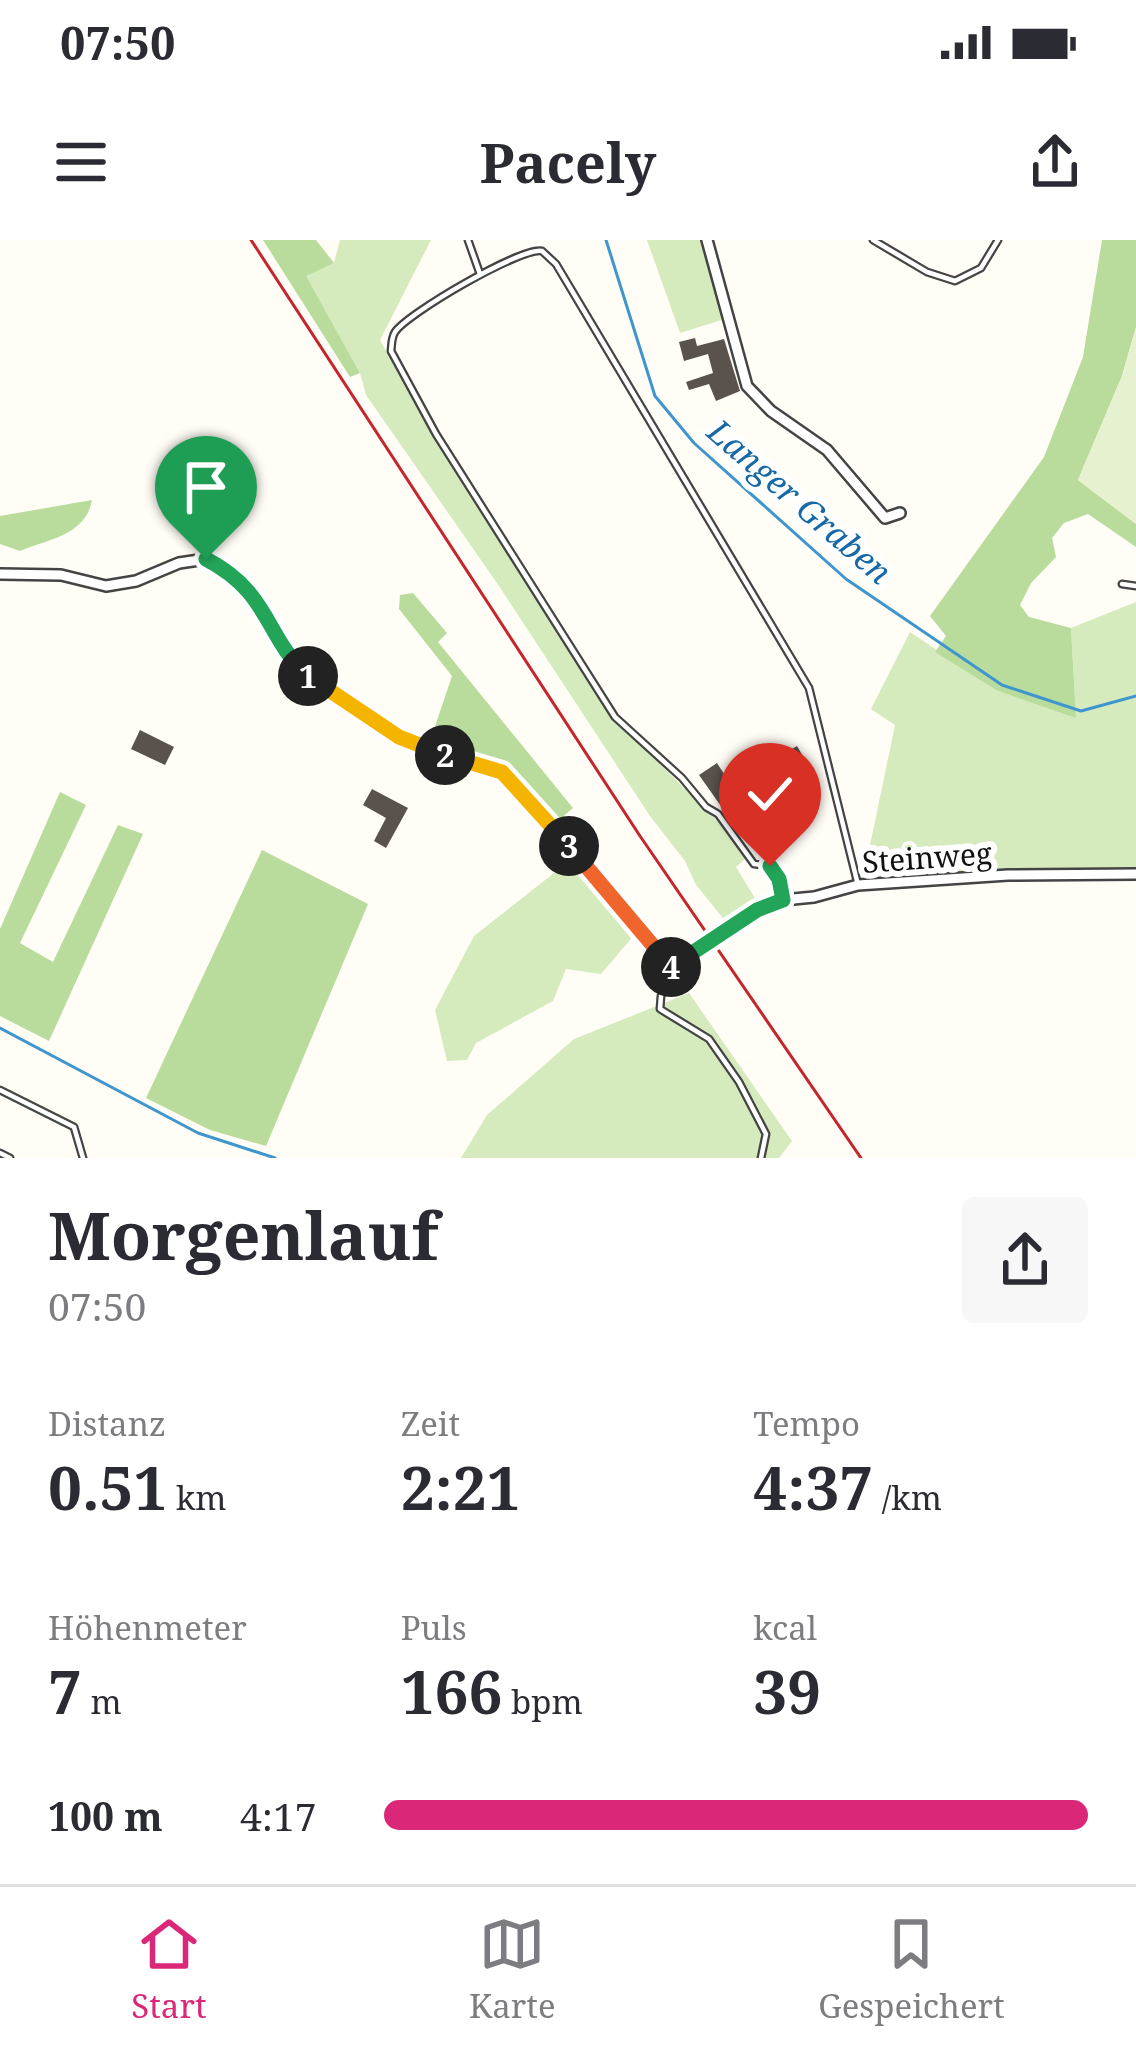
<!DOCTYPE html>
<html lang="de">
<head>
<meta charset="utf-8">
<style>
	:root { --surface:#fff; --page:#f7f7f7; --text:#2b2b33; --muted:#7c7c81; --line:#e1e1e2; --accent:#db2777 }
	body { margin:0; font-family:"Noto Serif",serif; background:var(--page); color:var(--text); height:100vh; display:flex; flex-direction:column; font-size:45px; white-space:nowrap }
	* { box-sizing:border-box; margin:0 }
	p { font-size:39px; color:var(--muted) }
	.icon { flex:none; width:66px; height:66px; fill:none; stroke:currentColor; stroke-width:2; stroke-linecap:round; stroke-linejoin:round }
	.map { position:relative; height:918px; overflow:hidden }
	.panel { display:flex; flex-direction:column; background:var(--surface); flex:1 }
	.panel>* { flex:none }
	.pin { position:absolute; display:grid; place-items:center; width:102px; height:102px; color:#fff; margin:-123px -51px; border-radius:50% 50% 50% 0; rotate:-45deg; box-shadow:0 0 12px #0007 }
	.pin .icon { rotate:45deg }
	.km { position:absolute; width:60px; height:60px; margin:-30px; border-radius:50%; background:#222; color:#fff; font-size:33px; line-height:60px; text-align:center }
	.round { display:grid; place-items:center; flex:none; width:126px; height:126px; border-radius:12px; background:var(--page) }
	.summary { display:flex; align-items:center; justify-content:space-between; height:204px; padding:0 48px }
	h1 { font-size:66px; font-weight:700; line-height:90px }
	.stats { display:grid; grid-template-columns:repeat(3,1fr); gap:18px; height:204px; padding:12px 48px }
	.stats div { display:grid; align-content:center }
	.stats b { font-size:60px; font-weight:700 }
	.stats small { font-size:33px; font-weight:400 }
	.stats p { font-size:33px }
	ul { padding:0 48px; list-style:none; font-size:39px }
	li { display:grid; grid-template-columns:192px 144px 1fr; align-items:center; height:90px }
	li i { height:30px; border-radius:15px; background:var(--accent) }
	.status { display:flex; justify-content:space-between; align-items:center; height:84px; padding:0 60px; background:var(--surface); direction:ltr }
	.status svg { height:33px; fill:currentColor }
	header { display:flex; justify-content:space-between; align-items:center; height:156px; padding:0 48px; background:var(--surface); font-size:54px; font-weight:700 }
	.tab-bar { display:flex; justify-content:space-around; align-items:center; height:168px; border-top:3px solid var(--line); background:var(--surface); font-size:33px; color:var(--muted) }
	.tab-bar a { display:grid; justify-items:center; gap:6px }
	.tab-bar .selected { color:var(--accent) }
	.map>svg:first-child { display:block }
	.green { fill:#d5ebbd }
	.forest { fill:#b9dc9c }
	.pitch { fill:#e6f2cf }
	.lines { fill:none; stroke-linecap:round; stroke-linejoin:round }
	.stream { stroke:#3f96cf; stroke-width:3 }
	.building { fill:#5a524d }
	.service-casing { stroke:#444; stroke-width:9 }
	.minor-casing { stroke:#444; stroke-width:14 }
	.service { stroke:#fff; stroke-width:4.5 }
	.minor { stroke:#fff; stroke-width:9 }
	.rail { stroke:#c4262e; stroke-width:3 }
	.split-1-casing { stroke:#fff; stroke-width:24 }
	.split-2-casing { stroke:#fff; stroke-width:24 }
	.split-3-casing { stroke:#fff; stroke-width:24 }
	.split-4-casing { stroke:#fff; stroke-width:24 }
	.split-5-casing { stroke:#fff; stroke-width:24 }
	.split-1 { stroke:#22a559; stroke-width:15 }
	.split-2 { stroke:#f5b400; stroke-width:15 }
	.split-3 { stroke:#f5b400; stroke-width:15 }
	.split-4 { stroke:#f0652b; stroke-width:15 }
	.split-5 { stroke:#22a559; stroke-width:15 }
	.labels { text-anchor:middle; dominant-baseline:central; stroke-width:12; stroke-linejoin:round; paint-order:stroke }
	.street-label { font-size:30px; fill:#111; stroke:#fff }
	.water-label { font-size:33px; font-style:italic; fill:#1768a6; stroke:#fff }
</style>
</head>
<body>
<div class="status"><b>07:50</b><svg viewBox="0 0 49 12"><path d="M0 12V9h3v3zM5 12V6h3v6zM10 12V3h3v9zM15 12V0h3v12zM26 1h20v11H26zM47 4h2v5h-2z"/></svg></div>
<header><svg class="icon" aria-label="menu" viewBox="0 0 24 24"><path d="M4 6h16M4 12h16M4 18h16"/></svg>Pacely<svg class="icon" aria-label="share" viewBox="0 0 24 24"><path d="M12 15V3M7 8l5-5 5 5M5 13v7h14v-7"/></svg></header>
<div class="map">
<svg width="1136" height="918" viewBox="0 0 1136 918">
	<rect width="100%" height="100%" fill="#fffdf5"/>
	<g class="green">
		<polygon points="340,0 431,0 380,100 433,196 614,478 720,584 745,619 736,627 761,668 731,688 696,645 685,621 650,576 499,346 366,155 360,133 305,35 334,23"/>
		<polygon points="647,0 700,0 725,79 680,93"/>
		<polygon points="1136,362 1136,629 1008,631 863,639 895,485 871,469 910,392 998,451 1076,477 1071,388"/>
		<polygon points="573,618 635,694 601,734 566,729 553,761 476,803 467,820 447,821 435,770 474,696"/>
		<polygon points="689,753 792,901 779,918 461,918 487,875 574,799"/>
	</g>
	<g class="forest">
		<polygon points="263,0 316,0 334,23 306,36 360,133 350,137"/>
		<polygon points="1102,0 1136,0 1136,87 1122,136 1078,240 1136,284 1136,307 1088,274 1064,283 1052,298 1056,317 1031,343 1020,365 1029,377 1071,388 1076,478 998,451 935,412 946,396 930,376 1044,217 1083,117"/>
		<path d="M92,260C86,295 49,299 20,311L0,304V276Z"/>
		<polygon points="413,353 447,393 438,402 573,568 559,580 508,528 430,501 452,436 399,369 400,355"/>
		<polygon points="60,552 86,565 20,703 53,722 118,585 143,594 49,801 0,776 0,689"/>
		<polygon points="262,610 368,664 266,906 210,890 146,858"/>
	</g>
	<polygon class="pitch" points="1136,87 1136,284 1078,240 1122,136"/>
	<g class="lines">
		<g class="stream">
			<polyline points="606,0 655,156 694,203 846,339 1002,445 1081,471 1136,456"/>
			<polyline points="0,788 198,893 275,918"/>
		</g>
	</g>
	<g class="building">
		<polygon points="695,98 697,106 724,99 740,151 716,161 709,144 689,150 686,142 713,133 708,114 684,121 679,102"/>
		<polygon points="140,490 174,507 165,525 131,509"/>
		<polygon points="797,506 818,542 780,565 758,530"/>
		<polygon points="717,523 746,568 757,561 762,570 751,576 762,594 747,603 699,535"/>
		<polygon points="372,549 408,568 386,608 374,601 386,578 363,565"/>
	</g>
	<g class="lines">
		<g class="service-casing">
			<g id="service">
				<polyline points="468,0 480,34"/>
				<polyline points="873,0 927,32 955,41 981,28 998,0"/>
				<polyline points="1122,344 1136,346"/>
				<path d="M782,657L779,639L770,626L754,624L718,574L706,567L682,538L615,477L436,194L391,111C392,104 391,99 395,92C408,73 521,7 542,11L556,24L809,448L858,645"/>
				<polyline points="673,729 661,756 660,769 709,799 739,842 766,894 761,918"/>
				<polyline points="0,850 74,887 83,918"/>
				<polyline points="0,913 10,918"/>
			</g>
		</g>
		<g class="minor-casing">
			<g id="minor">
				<polyline points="707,0 747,146 771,171 827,210 885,278 900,273"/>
				<polyline points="0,334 61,335 106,346 136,341 179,323 206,319 233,333 254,355 303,432 399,497 502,532 535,566 673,729 757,670 783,660 814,657 858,645 1008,635 1136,634"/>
			</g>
		</g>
		<use href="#service" class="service"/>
		<use href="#minor" class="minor"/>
		<polyline class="rail" points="251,0 640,596 861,918"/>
	</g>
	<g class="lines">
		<g class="split-1-casing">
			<path id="split-1" d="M206,319C271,353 264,396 308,436"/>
		</g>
		<g class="split-2-casing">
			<polyline id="split-2" points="308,436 399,497 445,515"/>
		</g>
		<g class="split-3-casing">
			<polyline id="split-3" points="445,515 502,532 569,606"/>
		</g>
		<g class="split-4-casing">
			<polyline id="split-4" points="569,606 671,727"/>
		</g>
		<g class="split-5-casing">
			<polyline id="split-5" points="671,727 757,670 783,660 779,639 770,626"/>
		</g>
		<use href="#split-1" class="split-1"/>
		<use href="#split-2" class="split-2"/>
		<use href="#split-3" class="split-3"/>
		<use href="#split-4" class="split-4"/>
		<use href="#split-5" class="split-5"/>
	</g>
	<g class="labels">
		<g class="street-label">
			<text transform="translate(927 617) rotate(-4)">Steinweg</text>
		</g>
		<g class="water-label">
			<text transform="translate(800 261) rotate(41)">Langer Graben</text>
		</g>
	</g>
</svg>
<div class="pin" style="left:206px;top:319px;background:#1e9e55"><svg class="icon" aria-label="arrive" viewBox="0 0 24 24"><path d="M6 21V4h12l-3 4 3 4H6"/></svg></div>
<div class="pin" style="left:770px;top:626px;background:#d93025"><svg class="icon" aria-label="check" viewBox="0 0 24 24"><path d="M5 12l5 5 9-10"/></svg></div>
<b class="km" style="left:308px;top:436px">1</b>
<b class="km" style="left:445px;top:515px">2</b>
<b class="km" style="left:569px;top:606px">3</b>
<b class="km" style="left:671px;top:727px">4</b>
</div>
<section class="panel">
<div class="summary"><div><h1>Morgenlauf</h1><p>07:50</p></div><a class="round"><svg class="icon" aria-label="share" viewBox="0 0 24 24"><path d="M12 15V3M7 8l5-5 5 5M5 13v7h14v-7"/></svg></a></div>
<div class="stats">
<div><p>Distanz</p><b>0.51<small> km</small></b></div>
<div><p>Zeit</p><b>2:21</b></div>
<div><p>Tempo</p><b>4:37<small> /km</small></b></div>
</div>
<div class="stats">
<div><p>Höhenmeter</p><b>7<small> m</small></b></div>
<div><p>Puls</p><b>166<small> bpm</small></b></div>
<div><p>kcal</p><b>39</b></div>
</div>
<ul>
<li><b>100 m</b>4:17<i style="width:100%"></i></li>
</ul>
</section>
<nav class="tab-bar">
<a class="selected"><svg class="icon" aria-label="home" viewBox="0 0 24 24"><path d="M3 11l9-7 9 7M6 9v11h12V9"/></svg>Start</a>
<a><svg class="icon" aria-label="map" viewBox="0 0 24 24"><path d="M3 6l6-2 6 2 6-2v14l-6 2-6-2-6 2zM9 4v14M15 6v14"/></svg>Karte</a>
<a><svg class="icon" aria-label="saved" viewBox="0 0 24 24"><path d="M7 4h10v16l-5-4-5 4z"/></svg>Gespeichert</a>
</nav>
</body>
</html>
